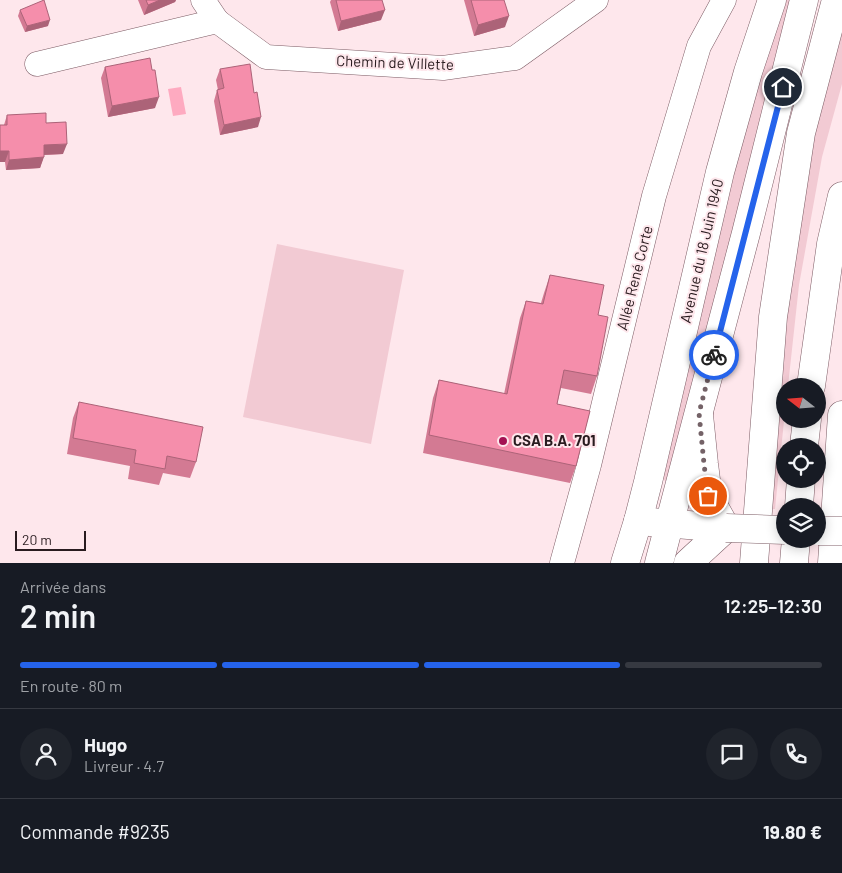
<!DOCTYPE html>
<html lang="fr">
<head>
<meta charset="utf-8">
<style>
  :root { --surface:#171b24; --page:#20242c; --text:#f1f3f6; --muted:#9ea1a6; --line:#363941; --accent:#2563eb }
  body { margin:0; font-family:Barlow,sans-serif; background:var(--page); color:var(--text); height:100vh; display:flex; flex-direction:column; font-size:19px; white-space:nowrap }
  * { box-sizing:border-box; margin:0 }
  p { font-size:16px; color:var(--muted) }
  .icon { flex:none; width:28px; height:28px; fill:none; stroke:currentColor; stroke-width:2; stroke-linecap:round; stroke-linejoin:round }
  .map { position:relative; height:563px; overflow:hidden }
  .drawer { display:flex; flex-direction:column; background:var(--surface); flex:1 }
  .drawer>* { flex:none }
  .needle { width:32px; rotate:287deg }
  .controls { position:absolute; left:776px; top:378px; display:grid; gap:10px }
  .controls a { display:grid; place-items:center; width:50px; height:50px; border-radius:50%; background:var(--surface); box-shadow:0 2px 12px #0003; font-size:25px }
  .scale { position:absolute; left:15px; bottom:12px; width:71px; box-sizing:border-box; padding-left:5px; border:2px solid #291b1f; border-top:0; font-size:14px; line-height:18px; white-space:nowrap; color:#291b1f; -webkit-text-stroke:4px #fee7ec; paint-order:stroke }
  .pin { position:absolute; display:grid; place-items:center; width:42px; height:42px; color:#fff; margin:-21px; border:2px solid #fff; border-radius:50%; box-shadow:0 1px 5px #0007 }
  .courier { position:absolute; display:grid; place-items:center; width:50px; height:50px; margin:-25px; border:4px solid #2563eb; border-radius:50%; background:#fff; color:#222; box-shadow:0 1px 6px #0007 }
  .head em { font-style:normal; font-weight:600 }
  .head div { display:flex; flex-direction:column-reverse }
  .head { display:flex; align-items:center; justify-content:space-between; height:85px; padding:0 20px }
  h1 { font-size:32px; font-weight:600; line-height:38px }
  .bar { display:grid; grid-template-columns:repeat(4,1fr); gap:8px 5px; align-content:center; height:60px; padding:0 20px }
  .bar i { height:6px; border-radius:4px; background:var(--line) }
  .bar .current { background:var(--accent) }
  .bar p { grid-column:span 4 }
  .line { display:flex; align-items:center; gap:12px; padding:0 20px; border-top:1px solid var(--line) }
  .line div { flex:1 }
  .round { display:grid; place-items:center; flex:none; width:52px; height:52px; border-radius:26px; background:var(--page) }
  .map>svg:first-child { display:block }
</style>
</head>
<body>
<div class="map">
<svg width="842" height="563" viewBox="0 0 842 563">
  <rect width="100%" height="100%" fill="#fee7ec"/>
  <g fill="#f2cad3">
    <path d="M781 0H792L669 481H665L663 478 709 279 730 183Z"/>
    <path d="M842 17V84L822 157 799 285 788 386H785V411L775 509H766L788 289 809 149Z"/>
    <path d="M277 244 404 270 371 444 243 417Z"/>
  </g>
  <path fill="#feaac0" d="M181 87 186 114 173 116 168 89Z"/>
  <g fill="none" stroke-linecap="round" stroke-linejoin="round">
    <defs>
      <g id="minor">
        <path d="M203 0 217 21"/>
        <path d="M37 64 217 21 266 57 443 68 515 58 596 0"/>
        <path d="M562 563 589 465 654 196 699 46 724 0"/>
      </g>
      <g id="tertiary">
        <path d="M699 415 704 464 708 496 726 528"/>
        <path d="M638 521 726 528"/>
        <path d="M688 563 726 528"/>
      </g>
      <g id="primary">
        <path d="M625 563 638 521 648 482 720 172 748 72 772 0"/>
        <path d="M659 563 746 233 804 0"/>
      </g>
      <g id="motorway">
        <path d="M811 386 831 244 842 196"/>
        <path d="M804 446 807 419"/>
        <path d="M799 506 801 479"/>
        <path d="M754 563 773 317 801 133 836 0"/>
        <path d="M794 563 796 539"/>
        <path d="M832 563 842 415"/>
      </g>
    </defs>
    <use href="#minor" stroke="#7c5b64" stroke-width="25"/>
    <use href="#tertiary" stroke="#7c5b64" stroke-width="29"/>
    <use href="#primary" stroke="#7c5b64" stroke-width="29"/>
    <use href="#motorway" stroke="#7c5b64" stroke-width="29"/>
    <use href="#minor" stroke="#fff" stroke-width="24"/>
    <use href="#tertiary" stroke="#fff" stroke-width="28"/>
    <use href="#primary" stroke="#fff" stroke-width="28"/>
    <use href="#motorway" stroke="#fff" stroke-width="28"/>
    <defs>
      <g id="tertiary-bridge">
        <path d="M726 528 785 530"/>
        <path d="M818 531H842"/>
      </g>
    </defs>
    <use href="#tertiary-bridge" stroke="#7c5b64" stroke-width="29" stroke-linecap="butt"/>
    <use href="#tertiary-bridge" stroke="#fff" stroke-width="28"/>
  </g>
  <g fill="#d37a93">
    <path d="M138 0H176L175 2 144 15Z"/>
    <path d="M331 0H382L381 20 338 31 330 2Z"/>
    <path d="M464 0H504L505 27 474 36Z"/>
    <path d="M20 10 48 26 25 32 18 16Z"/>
    <path d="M105 67 152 70 155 108 108 117 101 78Z"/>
    <path d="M220 69 258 127 220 135 214 101 217 90H218L216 80Z"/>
    <path d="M7 115 46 123 63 154 44 155 40 168 6 170 5 162H0V125H4Z"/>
    <path d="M550 275 598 315 597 376 591 394 561 388 557 404 576 466 570 483 423 453 433 398 439 380 504 394 520 318 526 301 541 303 544 293Z"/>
    <path d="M79 402 196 462 190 478 163 473 159 485 128 479 130 466 67 454 73 418Z"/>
  </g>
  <g fill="#ac6378">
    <path d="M160 0H176L175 2 144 15 148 5Z"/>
    <path d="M385 10 381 20 338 31 341 21Z"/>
    <path d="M509 16 505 27 474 36 478 25Z"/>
    <path d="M50 20 48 26 25 32 27 26Z"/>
    <path d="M159 97 155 108 108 117 112 106Z"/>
    <path d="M261 117 258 127 220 135 224 125Z"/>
    <path d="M67 144 63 154 40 155 44 145Z"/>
    <path d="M0 151H9L5 162H0Z"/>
    <path d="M44 157 40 168 6 170 9 160Z"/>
  </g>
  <g fill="#f58eab" stroke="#ac6378">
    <path d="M44 0 50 20 27 26 20 10Z"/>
    <path d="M146 0H160L148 5Z"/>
    <path d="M336 0H382L385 10 341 21Z"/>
    <path d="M471 0H504L509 16 478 25Z"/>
    <path d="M150 58 152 70H155L159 97 112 106 105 67Z"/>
    <path d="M250 64 254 93 257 92 261 117 224 125 217 90 224 88 220 69Z"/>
    <path d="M46 113V123L66 122 67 144 44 145V157L9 160V151H0V125H7V115Z"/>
    <path d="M550 275 604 285 598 315 608 317 597 376 564 370 557 404 590 411 576 466 429 435 439 380 507 394 526 301 543 304Z"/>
    <path d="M79 402 203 427 196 462 167 456 165 469 134 463 136 450 73 438Z"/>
  </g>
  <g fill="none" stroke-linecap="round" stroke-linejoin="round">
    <path stroke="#746267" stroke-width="5" stroke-dasharray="0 9" d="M708 496 704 464 699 413 714 355"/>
    <path stroke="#2563eb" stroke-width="6" d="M714 355 783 87"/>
  </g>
  <circle fill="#a41253" stroke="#fee7ec" stroke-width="2" cx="503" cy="441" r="5"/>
  <g text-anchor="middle" stroke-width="4" stroke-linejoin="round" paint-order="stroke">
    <g font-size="15" fill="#291b1f" stroke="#fee7ec">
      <text transform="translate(395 63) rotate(2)" y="5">Chemin de Villette</text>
      <text transform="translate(702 251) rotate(-77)" y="5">Avenue du 18 Juin 1940</text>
      <text transform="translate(635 278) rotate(-76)" y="5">Allée René Corte</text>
    </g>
    <g font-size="15" font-weight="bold" fill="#291b1f" stroke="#fee7ec" text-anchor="start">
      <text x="513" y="446">CSA B.A. 701</text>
    </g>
  </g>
</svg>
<div class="controls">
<a><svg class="needle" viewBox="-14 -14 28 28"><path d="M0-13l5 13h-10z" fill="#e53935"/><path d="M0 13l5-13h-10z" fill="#9ea1a6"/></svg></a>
<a><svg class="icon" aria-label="locate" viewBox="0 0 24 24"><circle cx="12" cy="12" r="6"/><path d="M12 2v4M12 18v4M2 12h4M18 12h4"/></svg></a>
<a><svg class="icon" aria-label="layers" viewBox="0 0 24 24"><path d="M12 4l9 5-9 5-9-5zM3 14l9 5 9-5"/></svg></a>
</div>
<div class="scale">20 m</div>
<div class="pin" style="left:708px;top:496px;background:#ea580c"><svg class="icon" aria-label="bag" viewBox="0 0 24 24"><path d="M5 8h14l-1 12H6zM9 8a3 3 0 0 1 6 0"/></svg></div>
<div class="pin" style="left:783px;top:87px;background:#1f2937"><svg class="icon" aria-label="home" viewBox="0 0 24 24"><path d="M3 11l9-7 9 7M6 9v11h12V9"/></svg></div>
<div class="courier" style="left:714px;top:355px"><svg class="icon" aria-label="bike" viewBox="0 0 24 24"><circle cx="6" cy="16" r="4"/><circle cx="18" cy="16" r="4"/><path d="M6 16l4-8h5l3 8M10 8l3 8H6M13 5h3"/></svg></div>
</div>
<section class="drawer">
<div class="head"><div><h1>2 min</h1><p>Arrivée dans</p></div><em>12:25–12:30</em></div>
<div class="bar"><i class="current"></i><i class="current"></i><i class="current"></i><i></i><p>En route · 80 m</p></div>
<div class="line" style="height:90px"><a class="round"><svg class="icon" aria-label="person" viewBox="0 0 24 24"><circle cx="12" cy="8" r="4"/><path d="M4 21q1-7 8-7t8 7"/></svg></a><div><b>Hugo</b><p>Livreur · 4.7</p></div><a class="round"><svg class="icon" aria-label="chat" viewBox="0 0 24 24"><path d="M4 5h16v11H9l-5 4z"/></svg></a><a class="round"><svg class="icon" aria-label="phone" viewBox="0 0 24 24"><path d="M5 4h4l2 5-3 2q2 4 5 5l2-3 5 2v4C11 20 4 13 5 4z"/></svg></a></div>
<div class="line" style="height:65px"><div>Commande #9235</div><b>19.80 €</b></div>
</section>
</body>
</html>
